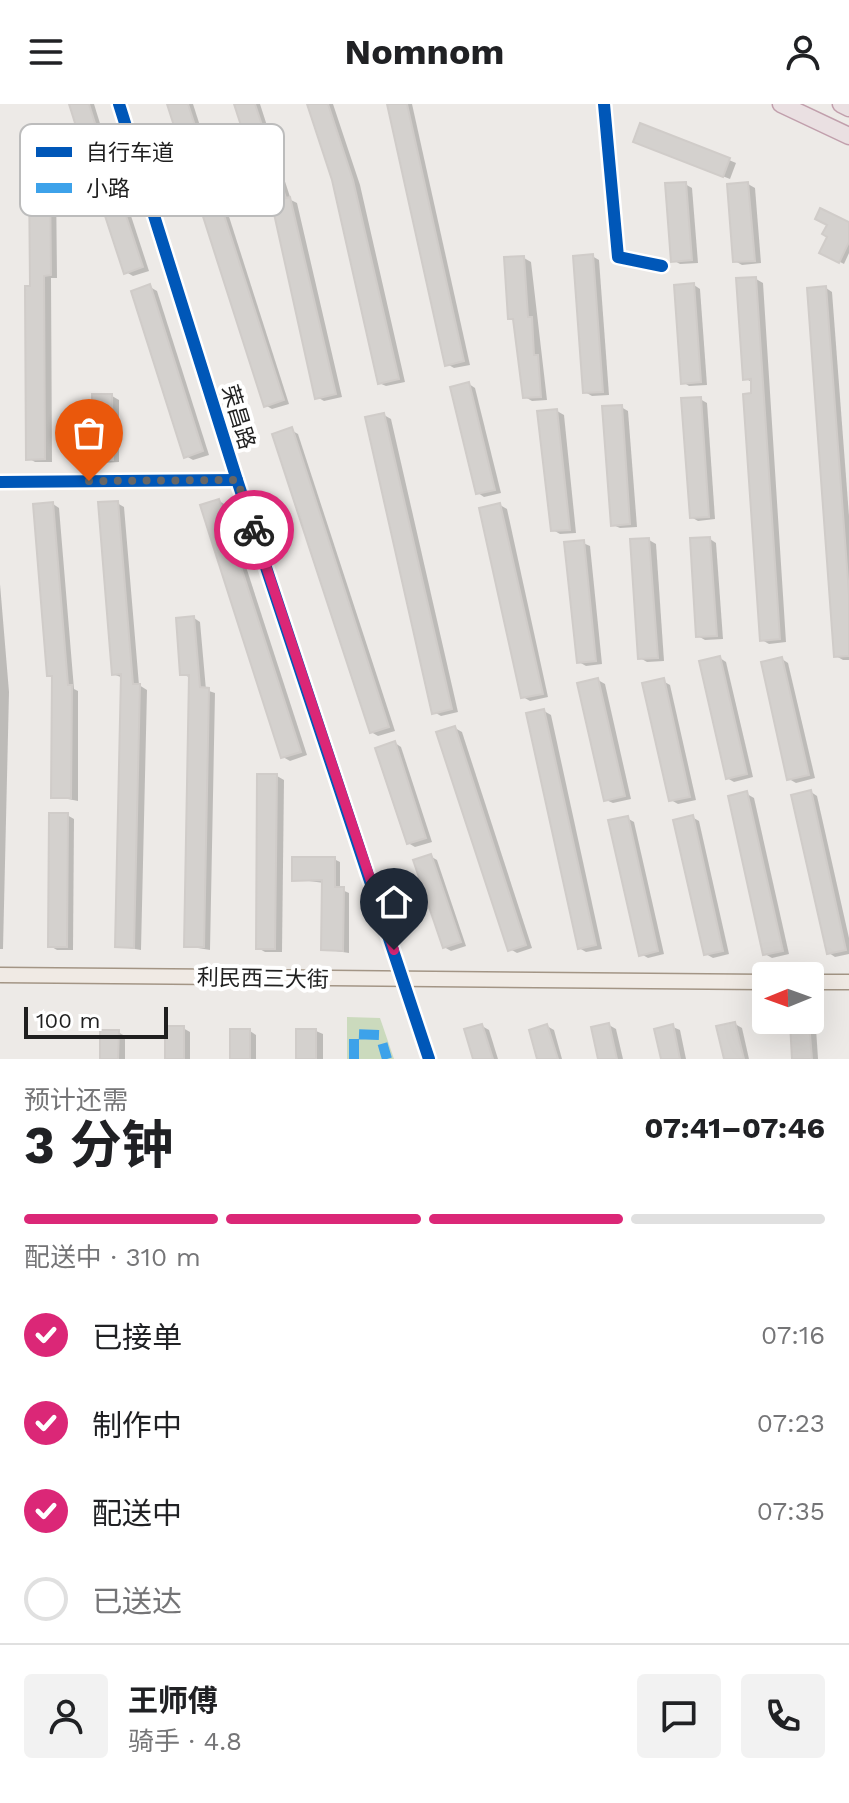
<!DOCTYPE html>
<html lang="zh">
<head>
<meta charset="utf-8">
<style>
  :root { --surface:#fff; --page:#f2f2f2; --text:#202124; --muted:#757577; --line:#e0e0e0; --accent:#db2777 }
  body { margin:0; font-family:"Work Sans","Noto Sans SC",sans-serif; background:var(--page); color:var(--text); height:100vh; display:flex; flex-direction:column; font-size:30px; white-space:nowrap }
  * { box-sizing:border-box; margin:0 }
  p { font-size:26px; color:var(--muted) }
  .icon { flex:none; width:44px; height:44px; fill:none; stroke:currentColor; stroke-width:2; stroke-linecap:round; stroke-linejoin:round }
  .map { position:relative; height:955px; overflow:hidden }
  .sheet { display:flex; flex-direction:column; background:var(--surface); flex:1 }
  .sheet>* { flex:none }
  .needle { width:52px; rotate:269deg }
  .tools { position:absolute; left:752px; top:858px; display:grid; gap:16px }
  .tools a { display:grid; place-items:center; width:72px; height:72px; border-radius:8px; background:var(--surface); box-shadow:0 8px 32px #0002; font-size:40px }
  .scale { position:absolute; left:24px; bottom:20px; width:144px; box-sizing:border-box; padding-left:8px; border:4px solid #1f1f1f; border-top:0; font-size:22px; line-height:28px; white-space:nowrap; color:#1f1f1f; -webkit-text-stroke:6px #fff; paint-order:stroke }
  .pin { position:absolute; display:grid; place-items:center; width:68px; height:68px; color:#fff; margin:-82px -34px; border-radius:50% 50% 50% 0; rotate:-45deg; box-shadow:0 0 8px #0007 }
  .pin .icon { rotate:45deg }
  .courier { position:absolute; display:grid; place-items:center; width:80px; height:80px; margin:-40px; border:6px solid #db2777; border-radius:50%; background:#fff; color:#222; box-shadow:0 2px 10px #0007 }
  .headline em { font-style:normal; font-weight:700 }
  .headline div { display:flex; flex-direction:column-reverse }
  .headline { display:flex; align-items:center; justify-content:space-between; height:136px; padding:0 24px }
  h1 { font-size:52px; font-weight:700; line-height:60px }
  .bar { display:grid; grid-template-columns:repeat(4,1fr); gap:12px 8px; align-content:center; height:96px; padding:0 24px }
  .bar i { height:10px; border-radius:6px; background:var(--line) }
  .bar .selected { background:var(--accent) }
  .bar p { grid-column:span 4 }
  .line { display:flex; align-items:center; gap:20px; padding:0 24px; border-top:2px solid var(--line) }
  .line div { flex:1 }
  .round { display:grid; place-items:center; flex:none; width:84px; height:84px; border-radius:8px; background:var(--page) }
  ol { padding:0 24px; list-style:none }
  li { display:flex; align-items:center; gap:24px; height:88px }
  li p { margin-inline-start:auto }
  li .icon { padding:8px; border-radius:50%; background:var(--accent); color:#fff; stroke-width:4 }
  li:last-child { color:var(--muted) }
  li i { width:44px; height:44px; border:4px solid var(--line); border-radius:50% }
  header { display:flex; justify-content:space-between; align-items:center; height:104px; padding:0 24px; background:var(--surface); font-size:36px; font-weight:700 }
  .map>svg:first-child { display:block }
</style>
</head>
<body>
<header><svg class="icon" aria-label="menu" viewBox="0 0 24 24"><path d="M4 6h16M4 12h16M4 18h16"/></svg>Nomnom<svg class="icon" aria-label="person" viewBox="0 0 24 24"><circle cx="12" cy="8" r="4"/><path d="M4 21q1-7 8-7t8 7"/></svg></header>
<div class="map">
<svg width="849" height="955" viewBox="0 0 849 955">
  <rect width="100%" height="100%" fill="#edeae7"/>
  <path fill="#cbdabd" d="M347 913 380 914 394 955H347Z"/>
  <g fill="#0003">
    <path d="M70 0H94L110 52 95 57 88 53Z"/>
    <path d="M169 0H193L289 300 272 305 265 301Z"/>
    <path d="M236 0H260L291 96 297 99 342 293 324 297 317 293 272 92 265 88Z"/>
    <path d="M310 0H333L360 81 405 278 386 282 379 279 334 76Z"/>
    <path d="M389 0H412L470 261 454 264 447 260Z"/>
    <path d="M642 41 729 56 736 59 730 75Z"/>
    <path d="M111 68 118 72 149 167 133 172 126 168Z"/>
    <path d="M49 70 56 74 57 174H51L52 358H35L28 354 32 184Z"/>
    <path d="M685 80 692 84 698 159 680 160 673 156Z"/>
    <path d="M748 80 755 84 761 159 742 161 735 157Z"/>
    <path d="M849 120V149L844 160 821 148Z"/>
    <path d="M592 152 599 156 609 291 592 292 585 288Z"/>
    <path d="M524 154 531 158 547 296 532 297 525 293 516 217 510 214Z"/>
    <path d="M756 175 763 179 786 538 769 540 762 536 753 279 745 274Z"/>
    <path d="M694 181 700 185 707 281 689 282 683 278Z"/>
    <path d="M150 183 157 187 209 351 193 356 186 352Z"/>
    <path d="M826 184 832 188 849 412V556H843L836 552Z"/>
    <path d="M469 280 475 284 501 389 484 393 478 389Z"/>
    <path d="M112 292 119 296V358L102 359 95 355Z"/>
    <path d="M700 295 707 299 715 415 698 417 691 413Z"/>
    <path d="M621 303 628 307 637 423 620 424 613 421Z"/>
    <path d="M557 307 564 311 576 429 560 430 553 426Z"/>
    <path d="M384 311 391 315 458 608 441 612 434 608Z"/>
    <path d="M291 326 298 330 395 627 378 632 371 628Z"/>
    <path d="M219 397 226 401 307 651 290 657 283 653Z"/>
    <path d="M117 399 124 403 139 581 147 586 141 846 117 842 123 574 113 570Z"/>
    <path d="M53 400 59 404 74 585 78 587V697L53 692 54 574 49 571Z"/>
    <path d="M500 401 507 405 548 593 530 597 523 593Z"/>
    <path d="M710 435 716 439 723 535 705 536 698 532Z"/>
    <path d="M649 436 656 440 664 557 647 558 640 554Z"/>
    <path d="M583 439 590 442 602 560 586 562 579 558Z"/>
    <path d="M0 480 9 588 3 845H0Z"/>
    <path d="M194 514 200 518 206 586 215 589 210 846 186 842 191 574 182 570Z"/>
    <path d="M720 554 726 558 753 673 734 678 727 674Z"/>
    <path d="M782 555 788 559 815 674 796 679 789 675Z"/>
    <path d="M598 576 605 580 631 695 613 699 606 696Z"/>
    <path d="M663 577 670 581 696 696 678 700 671 696Z"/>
    <path d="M544 607 551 611 602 845 586 848 579 844Z"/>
    <path d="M455 624 462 628 532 844 517 849 510 845Z"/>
    <path d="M395 639 401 643 432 738 415 743 408 739Z"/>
    <path d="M277 672 284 676 282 848H265L258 844Z"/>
    <path d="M811 688 817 692 849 834V850L835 853 829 849Z"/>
    <path d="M747 690 754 694 789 850 772 854 765 850Z"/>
    <path d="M67 711 74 715 73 846H57L50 842Z"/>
    <path d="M692 713 699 717 729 850 713 854 706 850Z"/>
    <path d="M627 714 634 718 664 850 648 854 641 850Z"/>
    <path d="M430 752 437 756 466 842 451 847 444 843Z"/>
    <path d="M334 755 340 758V785L349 789V849L323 845 324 779 294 775Z"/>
    <path d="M735 920 742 924 749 955H726Z"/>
    <path d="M809 920 816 924 818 955H794Z"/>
    <path d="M609 921 616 925 623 955H600Z"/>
    <path d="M482 922 489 926 498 955H475Z"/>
    <path d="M547 922 554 926 562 955H540Z"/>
    <path d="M673 923 680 926 686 955H663Z"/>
    <path d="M183 924 190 928V955H167Z"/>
    <path d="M250 927 256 931V955H232Z"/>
    <path d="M316 927 323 930V955H298Z"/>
    <path d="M118 928 125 932V955H102Z"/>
  </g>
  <g fill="#d4d1ce" stroke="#d0ccc9" stroke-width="2">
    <path d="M69 0H89L104 48 86 54Z"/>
    <path d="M167 0H188L284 296 264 303Z"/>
    <path d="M234 0H255L286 94 290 93 336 290 315 295 269 87 263 89Z"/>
    <path d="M307 0H328L353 76 399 275 378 280 332 76Z"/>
    <path d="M387 0H407L464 257 445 262Z"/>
    <path d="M640 19 730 54 723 73 633 38Z"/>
    <path d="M111 66 143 163 124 170 92 72Z"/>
    <path d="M29 68H50L51 171 44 172 45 355 26 356 25 182H30Z"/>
    <path d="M686 78 692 156 671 158 665 79Z"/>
    <path d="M748 78 755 157 733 158 727 80Z"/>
    <path d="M820 104 849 118V138L839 159 819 149 827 133 822 130 827 121 815 115Z"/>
    <path d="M593 150 603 288 583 289 573 152Z"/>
    <path d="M524 152 528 213H532L534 251H538L541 293 523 294 513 215H508L504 153Z"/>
    <path d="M756 173 780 535 760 537 743 290 751 289V275L743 276 736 174Z"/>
    <path d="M694 179 701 278 681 280 674 181Z"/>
    <path d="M150 180 203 347 184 354 131 187Z"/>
    <path d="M826 182 849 490V552L834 553 807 184Z"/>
    <path d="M469 278 495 386 476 390 450 283Z"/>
    <path d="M92 290H112L113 356H93Z"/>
    <path d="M701 293 709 413 690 414 681 294Z"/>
    <path d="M622 301 630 420 611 422 602 302Z"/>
    <path d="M557 305 570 426 551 427 537 307Z"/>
    <path d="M384 309 452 605 432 610 365 313Z"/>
    <path d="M292 323 389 623 370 629 272 330Z"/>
    <path d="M219 395 301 648 281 654 200 401Z"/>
    <path d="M118 397 133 580H140L134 844 115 843 121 570 112 571 98 398Z"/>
    <path d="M53 398 68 581H72L71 694H51L52 572H47L33 400Z"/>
    <path d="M500 399 543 590 521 594 479 404Z"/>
    <path d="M710 433 717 532 696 533 690 434Z"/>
    <path d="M649 434 658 554 638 555 630 435Z"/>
    <path d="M584 436 596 557 577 559 564 438Z"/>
    <path d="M194 512 200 583 209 584 204 843H184L189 571H180L176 514Z"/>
    <path d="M720 552 747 670 726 675 699 557Z"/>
    <path d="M782 553 809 671 787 676 761 558Z"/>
    <path d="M598 574 625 692 604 697 577 579Z"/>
    <path d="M664 574 690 693 669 697 642 579Z"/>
    <path d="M544 605 596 841 578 845 526 609Z"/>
    <path d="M455 622 526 841 508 847 436 628Z"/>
    <path d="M395 637 426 734 407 740 375 644Z"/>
    <path d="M257 670H277L275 845H256Z"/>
    <path d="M811 686 846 846 827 850 791 691Z"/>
    <path d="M747 687 783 847 763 851 728 692Z"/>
    <path d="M49 709H68L67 843H48Z"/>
    <path d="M693 711 723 847 704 851 673 716Z"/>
    <path d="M628 712 658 847 639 852 608 716Z"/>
    <path d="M431 750 461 838 443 844 413 756Z"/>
    <path d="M292 753H335V783H344L343 847 321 846 322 776 292 777Z"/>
    <path d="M735 918 744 955H724L716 922Z"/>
    <path d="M809 918 812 955H792L790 919Z"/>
    <path d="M609 919 617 955H598L591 923Z"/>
    <path d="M482 920 493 955H473L464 925Z"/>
    <path d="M547 920 558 955H537L529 926Z"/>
    <path d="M673 920 680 955H661L654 925Z"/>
    <rect x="165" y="922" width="19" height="33"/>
    <rect x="230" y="925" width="20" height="30"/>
    <rect x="296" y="925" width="20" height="30"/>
    <path d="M100 926H119L118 955H100Z"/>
  </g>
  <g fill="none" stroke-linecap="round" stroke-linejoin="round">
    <defs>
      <g id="minor">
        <path d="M119 0 237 376 429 955"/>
        <path d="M604 0 618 153 662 162"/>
        <path d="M0 378 237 376"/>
      </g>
      <g id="major">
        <path d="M0 871 766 878"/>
        <path d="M810 878H849"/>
      </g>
      <g id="highway">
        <path d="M781 0 849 32"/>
        <path d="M841 0 849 4"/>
      </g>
    </defs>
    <use href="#minor" stroke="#c4c3c2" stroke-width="14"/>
    <use href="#major" stroke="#a39585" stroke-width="17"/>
    <use href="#highway" stroke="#c19fac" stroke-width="19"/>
    <use href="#minor" stroke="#fcfcfb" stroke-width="11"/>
    <use href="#major" stroke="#f0eae4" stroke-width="14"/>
    <use href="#highway" stroke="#eae0e2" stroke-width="16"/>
    <path stroke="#3da2ea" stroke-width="10" stroke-dasharray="20 10" stroke-linecap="butt" d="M354 955V930L380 931 387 955"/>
    <defs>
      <g id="cycleway">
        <path d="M119 0 237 376 429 955"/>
        <path d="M604 0 618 153 662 162"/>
        <path d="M0 378 237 376"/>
      </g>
    </defs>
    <use href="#cycleway" stroke="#fff" stroke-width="17"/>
    <use href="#cycleway" stroke="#0057b8" stroke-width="12"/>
  </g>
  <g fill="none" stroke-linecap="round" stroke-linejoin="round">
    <path stroke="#676665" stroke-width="8" stroke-dasharray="0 14.4" d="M89 377 237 376 254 426"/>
    <path stroke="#db2777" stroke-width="10" d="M254 426 394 846"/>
  </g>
  <g text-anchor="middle" stroke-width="8" stroke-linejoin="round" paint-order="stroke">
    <g font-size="22" fill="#1f1f1f" stroke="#fff">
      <text transform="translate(239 313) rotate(73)" y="8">荣昌路</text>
      <text transform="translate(263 874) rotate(1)" y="8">利民西三大街</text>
    </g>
  </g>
  <rect x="20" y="20" width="264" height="92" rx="12" fill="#fff" stroke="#bcbcbc" stroke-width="2"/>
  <rect x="36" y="43" width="36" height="10" fill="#0057b8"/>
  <rect x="36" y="79" width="36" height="10" fill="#3da2ea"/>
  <g font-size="22" fill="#1f1f1f">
    <text x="86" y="56">自行车道</text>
    <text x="86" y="92">小路</text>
  </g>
</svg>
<div class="tools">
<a><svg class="needle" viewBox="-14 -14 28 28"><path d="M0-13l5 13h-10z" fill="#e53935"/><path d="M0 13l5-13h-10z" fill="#757577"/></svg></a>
</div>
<div class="scale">100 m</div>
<div class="pin" style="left:89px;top:377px;background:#ea580c"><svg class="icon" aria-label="bag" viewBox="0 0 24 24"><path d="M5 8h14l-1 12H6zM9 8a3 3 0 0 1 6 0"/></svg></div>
<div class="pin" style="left:394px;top:846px;background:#1f2937"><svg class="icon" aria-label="home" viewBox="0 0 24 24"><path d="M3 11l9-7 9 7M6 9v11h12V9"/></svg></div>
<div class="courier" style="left:254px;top:426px"><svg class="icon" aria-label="bike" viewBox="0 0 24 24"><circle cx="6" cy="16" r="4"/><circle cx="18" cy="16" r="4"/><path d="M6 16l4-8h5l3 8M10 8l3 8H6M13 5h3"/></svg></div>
</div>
<section class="sheet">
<div class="headline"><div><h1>3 分钟</h1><p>预计还需</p></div><em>07:41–07:46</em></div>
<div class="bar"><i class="selected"></i><i class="selected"></i><i class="selected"></i><i></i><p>配送中 · 310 m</p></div>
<ol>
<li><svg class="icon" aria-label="check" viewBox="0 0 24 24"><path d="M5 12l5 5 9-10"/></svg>已接单<p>07:16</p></li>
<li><svg class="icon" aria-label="check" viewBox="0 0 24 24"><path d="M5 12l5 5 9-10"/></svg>制作中<p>07:23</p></li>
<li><svg class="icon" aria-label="check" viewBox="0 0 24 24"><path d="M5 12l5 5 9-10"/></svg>配送中<p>07:35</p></li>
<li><i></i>已送达</li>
</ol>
<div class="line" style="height:144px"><a class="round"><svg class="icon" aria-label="person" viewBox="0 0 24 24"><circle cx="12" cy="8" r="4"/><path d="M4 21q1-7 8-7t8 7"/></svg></a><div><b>王师傅</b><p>骑手 · 4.8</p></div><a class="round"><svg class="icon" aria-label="chat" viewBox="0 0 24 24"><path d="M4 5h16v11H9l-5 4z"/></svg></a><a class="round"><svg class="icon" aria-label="phone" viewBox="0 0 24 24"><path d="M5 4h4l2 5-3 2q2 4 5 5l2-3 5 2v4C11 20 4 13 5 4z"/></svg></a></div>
</section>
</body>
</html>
